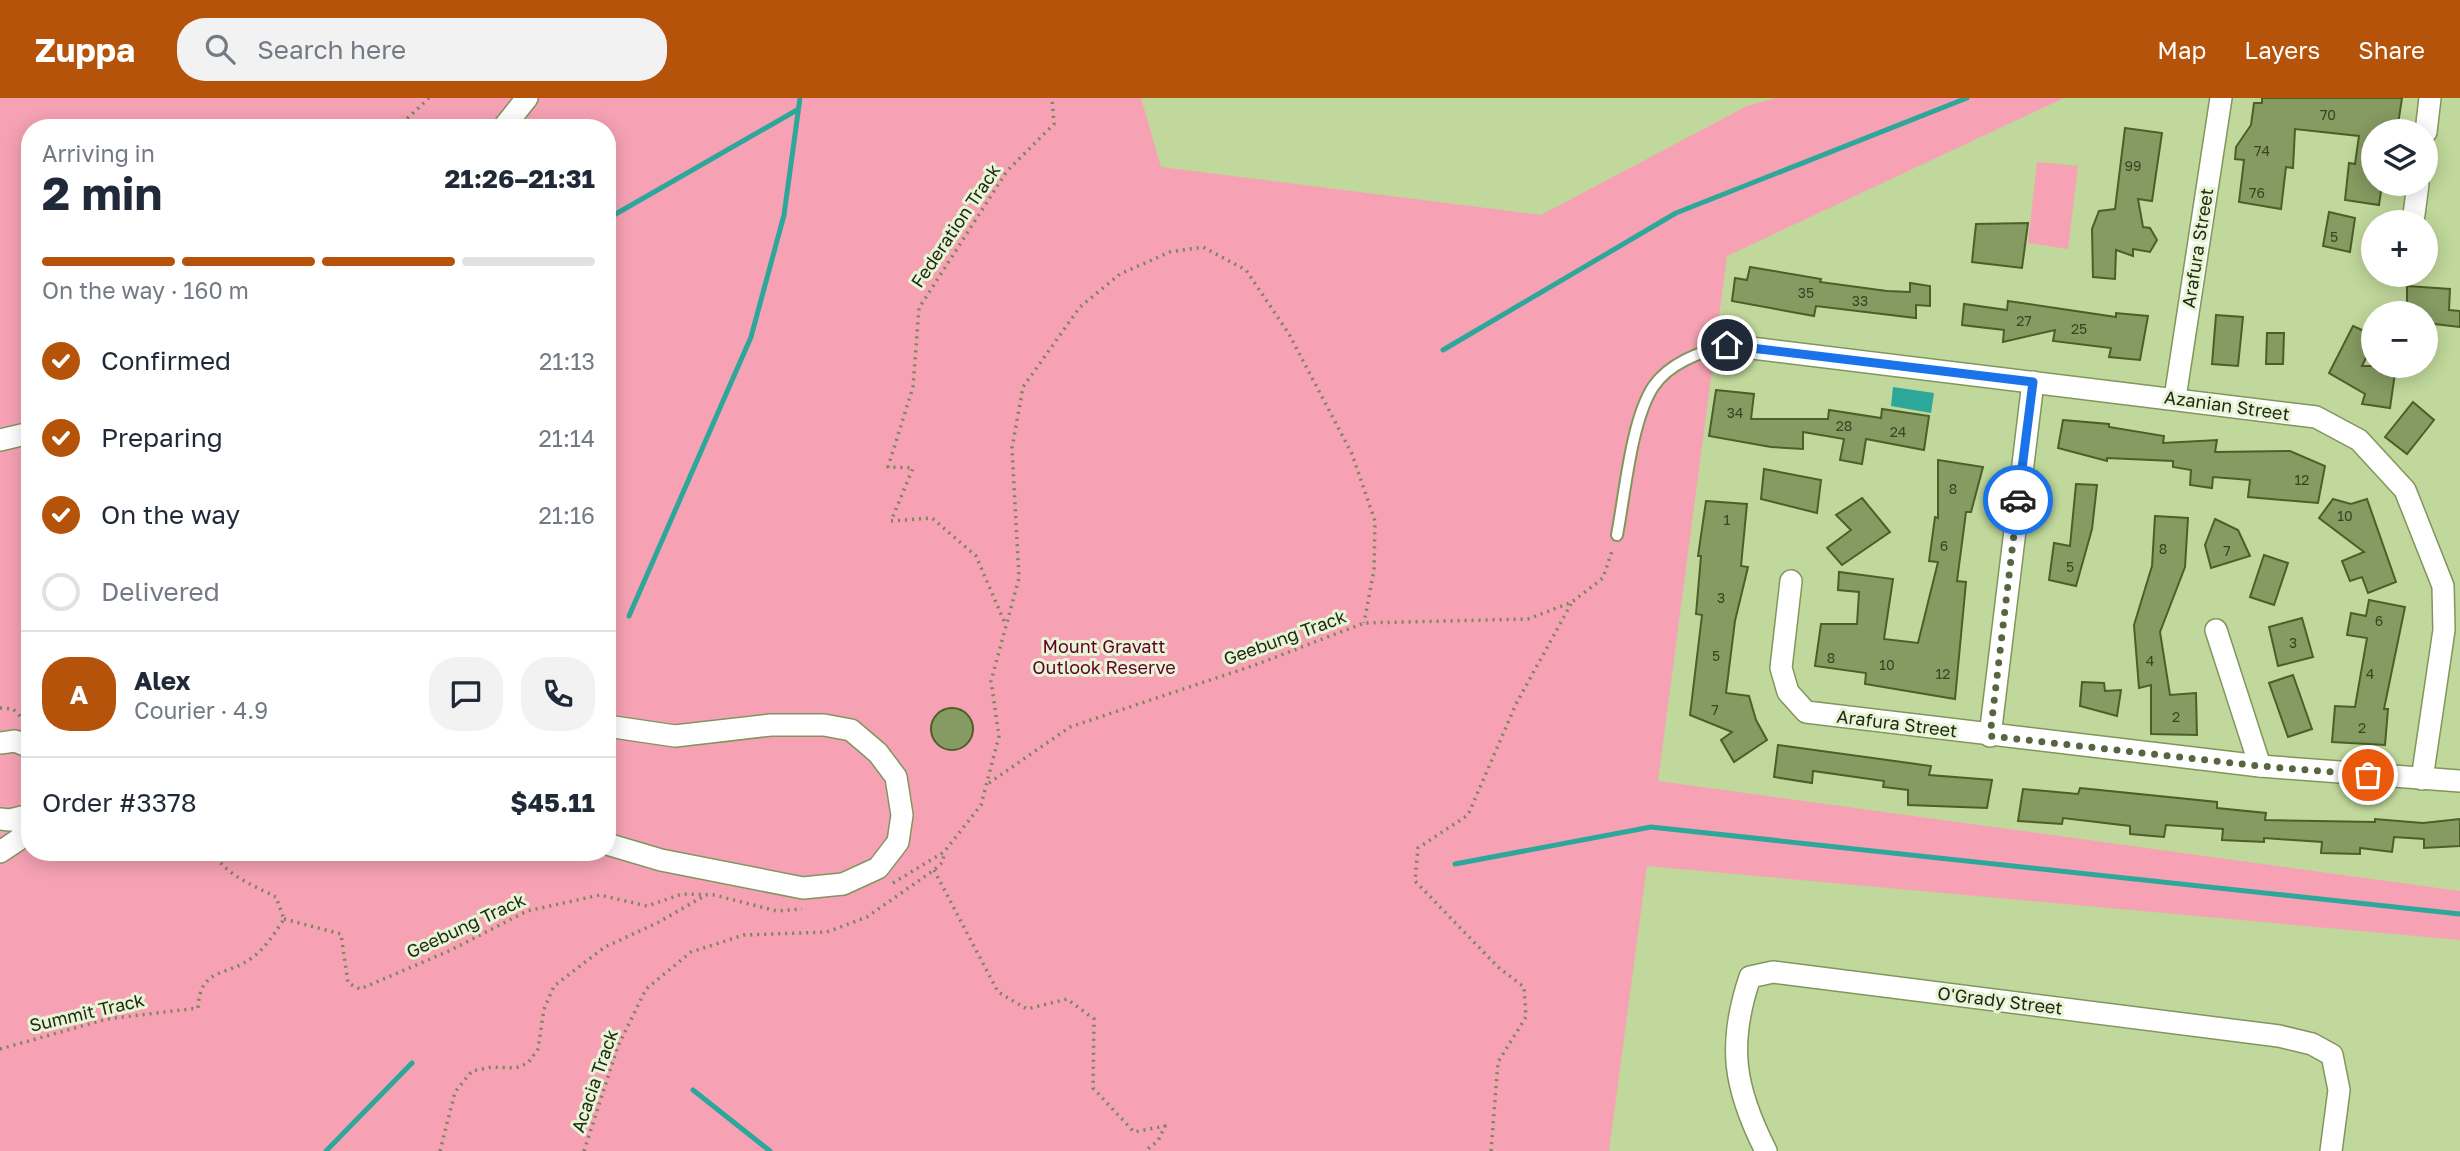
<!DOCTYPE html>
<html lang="en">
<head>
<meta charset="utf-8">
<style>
  :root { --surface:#fff; --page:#f2f2f3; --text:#1f2937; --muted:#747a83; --line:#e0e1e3; --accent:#b45309 }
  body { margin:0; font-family:"Golos Text",sans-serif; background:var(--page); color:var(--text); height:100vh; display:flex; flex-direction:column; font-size:26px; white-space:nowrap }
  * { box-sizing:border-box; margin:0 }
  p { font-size:23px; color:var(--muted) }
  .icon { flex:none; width:38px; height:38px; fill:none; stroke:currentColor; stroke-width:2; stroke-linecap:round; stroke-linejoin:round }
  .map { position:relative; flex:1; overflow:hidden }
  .drawer { position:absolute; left:21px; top:21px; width:595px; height:742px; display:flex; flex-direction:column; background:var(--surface); border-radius:28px; box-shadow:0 4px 18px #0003 }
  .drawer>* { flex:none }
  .buttons { position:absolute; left:2361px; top:21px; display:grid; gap:14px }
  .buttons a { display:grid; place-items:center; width:77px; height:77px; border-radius:50%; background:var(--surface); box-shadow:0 4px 18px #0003; font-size:35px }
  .pin { position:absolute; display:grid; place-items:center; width:60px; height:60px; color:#fff; margin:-30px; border:4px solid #fff; border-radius:50%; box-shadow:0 2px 7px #0007 }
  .courier { position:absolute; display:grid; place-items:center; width:70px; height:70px; margin:-35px; border:5px solid #1a73e8; border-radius:50%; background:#fff; color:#222; box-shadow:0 2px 9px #0007 }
  .summary em { font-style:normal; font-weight:700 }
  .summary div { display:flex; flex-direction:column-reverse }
  .summary { display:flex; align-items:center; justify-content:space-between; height:119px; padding:0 21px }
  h1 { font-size:46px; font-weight:700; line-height:52px }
  .bar { display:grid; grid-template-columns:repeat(4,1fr); gap:10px 7px; align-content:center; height:84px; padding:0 21px }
  .bar i { height:9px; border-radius:5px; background:var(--line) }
  .bar .active { background:var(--accent) }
  .bar p { grid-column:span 4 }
  .line { display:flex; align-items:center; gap:18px; padding:0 21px; border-top:2px solid var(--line) }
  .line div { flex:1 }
  .round { display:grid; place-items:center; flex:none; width:74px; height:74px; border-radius:28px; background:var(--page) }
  ol { padding:0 21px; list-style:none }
  li { display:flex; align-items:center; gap:21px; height:77px }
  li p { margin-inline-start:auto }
  li .icon { padding:7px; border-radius:50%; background:var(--accent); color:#fff; stroke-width:4 }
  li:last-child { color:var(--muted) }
  li i { width:38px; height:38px; border:4px solid var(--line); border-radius:50% }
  header { display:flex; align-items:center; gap:42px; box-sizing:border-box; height:98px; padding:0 35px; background:var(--accent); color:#fff }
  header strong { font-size:33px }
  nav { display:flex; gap:38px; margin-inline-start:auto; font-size:24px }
  .search { width:490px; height:63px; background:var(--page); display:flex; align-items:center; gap:18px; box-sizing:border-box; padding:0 24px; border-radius:28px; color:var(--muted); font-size:26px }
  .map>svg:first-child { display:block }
</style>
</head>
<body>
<header>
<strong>Zuppa</strong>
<div class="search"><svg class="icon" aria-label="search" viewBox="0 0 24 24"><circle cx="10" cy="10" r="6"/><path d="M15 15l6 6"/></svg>Search here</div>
<nav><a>Map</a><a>Layers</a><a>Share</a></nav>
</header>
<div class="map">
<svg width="2460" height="1053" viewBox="0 0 2460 1053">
  <rect width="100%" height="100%" fill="#c0d89b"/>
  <g fill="#f6a2b4" fill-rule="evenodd">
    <path d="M0 0H1141L1161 69 1541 117 1747 8 1776 0H2064L1727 158 1658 683 2460 793V842L1647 768 1609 1053H0ZM30 30H607V754H30Z"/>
    <path d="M2037 64 2078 68 2068 151 2028 145Z"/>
  </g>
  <path fill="#2ea79b" d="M1893 289 1934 295 1931 315 1891 308Z"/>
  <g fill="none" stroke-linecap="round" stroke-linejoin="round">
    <g stroke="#2ea79b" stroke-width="5">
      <path d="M607 121 797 12"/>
      <path d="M1443 252 1676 115 1967 0"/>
      <path d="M629 518 751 239 784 117 800 0"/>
      <path d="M1455 766 1651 729 2460 816"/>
      <path d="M693 992 770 1053"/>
      <path d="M326 1053 412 965"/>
    </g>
  </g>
  <g fill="#859b61" stroke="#4c5f27" stroke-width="2">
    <path d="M2262 0H2402L2397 33H2373V86H2382L2379 107 2345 102 2349 65 2355 66 2359 38 2295 31 2293 70 2286 69 2281 111 2239 104 2244 62 2235 61 2236 49 2251 27 2254 5H2262Z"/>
    <path d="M2125 30 2162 35 2152 103 2138 101 2143 129 2150 130 2157 142 2150 154 2133 151V158L2116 152 2115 181 2093 179 2092 131 2099 113 2115 111Z"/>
    <path d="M2329 114 2355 120 2350 154 2323 148Z"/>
    <path d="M2028 125 2022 170 1972 164 1976 126Z"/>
    <path d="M1750 169 1821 181 1820 184 1887 193 1910 194V185L1930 188V208L1916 207V220L1816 208 1814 218 1732 203 1735 180 1747 182Z"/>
    <path d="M2407 188 2450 191 2449 212 2460 213V229L2426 225V215H2407Z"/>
    <path d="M2008 203 2116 219V215L2148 218 2140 262 2109 259 2111 250 2053 243 2055 232 2003 244 2004 232 1962 227 1964 206 2007 212Z"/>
    <path d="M2216 217 2243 219 2238 268 2212 266Z"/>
    <path d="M2353 228 2373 237V246L2362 268H2396L2390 310 2362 306 2365 296 2329 275Z"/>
    <path d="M2267 235H2284L2283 266H2266Z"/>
    <path d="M1716 292 1754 296 1751 321H1828L1829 312 1881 320 1882 311 1929 318 1924 352 1866 341 1862 366 1840 362 1844 341 1803 334V351L1771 349 1709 338Z"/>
    <path d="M2413 304 2434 322 2407 356 2385 339Z"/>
    <path d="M2063 322 2109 326V329L2164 338 2163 345 2217 342 2215 354 2290 353 2325 368 2318 405 2248 399 2250 382 2213 379 2212 390 2190 387 2191 372 2173 369V363L2107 360V363L2058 350Z"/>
    <path d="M1938 362 1983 369 1971 414H1966L1957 483 1966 484 1955 601 1865 586 1866 575 1815 568 1821 526H1857L1859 494 1838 492 1839 474 1893 481 1884 541 1918 545 1938 464 1929 463 1935 419 1938 420Z"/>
    <path d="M1764 371 1821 382 1817 415 1761 401Z"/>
    <path d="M2076 386 2097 387 2092 431 2076 488 2049 482 2054 445 2070 448Z"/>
    <path d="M1862 400 1890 434 1842 467 1827 450 1851 432 1836 417Z"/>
    <path d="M2333 401 2351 406 2367 401 2396 484 2368 495 2362 479 2350 483 2342 463 2364 454 2319 420Z"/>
    <path d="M1706 403 1747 406 1741 468 1748 469 1735 523 1726 595 1749 598 1756 622 1767 642 1734 664 1721 642 1732 634 1690 617 1702 517 1696 516 1701 458H1698Z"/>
    <path d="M2155 418 2188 420 2185 469 2160 534 2170 597 2196 595 2197 637 2151 636V587L2139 590 2134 527 2152 468Z"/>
    <path d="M2215 421 2238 432 2250 458 2211 470 2205 447Z"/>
    <path d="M2264 457 2288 465 2274 507 2250 499Z"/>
    <path d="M2369 502 2405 509 2384 611H2388L2385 647 2332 644 2335 608 2355 609 2367 540 2347 537 2351 515 2366 518Z"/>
    <path d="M2302 520 2313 559 2278 568 2269 529Z"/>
    <path d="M2293 577 2312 631 2288 639 2269 585Z"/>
    <path d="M2082 584 2104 585 2105 593 2121 592 2117 618 2080 608Z"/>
    <circle cx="952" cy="631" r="21"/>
    <path d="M1778 647 1931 668 1929 677 1992 682 1987 710 1908 707V692L1883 689 1884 683 1813 673 1812 685 1774 679Z"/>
    <path d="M2080 690 2217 704V710L2266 715 2265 722 2375 724V721L2423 725 2460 721V748L2424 750V741L2394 739 2392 754 2360 750V756L2321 755 2322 744 2264 740V744L2222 742 2223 731 2166 727 2164 739 2130 736V728L2063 720 2062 726 2018 723 2023 691 2078 696Z"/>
  </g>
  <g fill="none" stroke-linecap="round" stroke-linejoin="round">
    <defs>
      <path id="lane" d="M1617 437C1625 396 1631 323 1653 289 1669 265 1700 254 1727 247"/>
      <g id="street">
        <path d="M503 30 527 0"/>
        <path d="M2426 34 2430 0"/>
        <path d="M2413 124 2418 86"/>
        <path d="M1727 247 2316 319 2359 342 2405 392 2443 488 2444 532 2422 681"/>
        <path d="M2175 300 2221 0"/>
        <path d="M0 342 30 335"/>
        <path d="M1791 483 1781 570 1788 594 1806 614 2260 668 2460 683"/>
        <path d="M2216 532 2260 668"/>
        <path d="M607 628 675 638 771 627H824L851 632 878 655 896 679 902 717 898 744 878 770 843 786 803 790 661 762 607 746"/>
        <path d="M1990 638 2033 284"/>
        <path d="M0 645 15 643 30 649"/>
        <path d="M0 721 10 722 30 717"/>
        <path d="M0 754 18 742 30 728"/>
        <path d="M1766 1053C1734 990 1727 947 1750 879L1773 874 2279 938 2312 946 2332 957 2339 992 2331 1053"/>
      </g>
    </defs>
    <use href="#lane" stroke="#80965c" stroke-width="14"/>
    <use href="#street" stroke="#80965c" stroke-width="24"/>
    <g stroke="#76875b" stroke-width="3.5" stroke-dasharray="2 5" stroke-linecap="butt">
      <path d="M397 30 429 0"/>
      <path d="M1004 523 976 458 932 420 891 423 913 370 888 369 913 289 919 210 1007 73 1054 26 1052 0"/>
      <path d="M0 610 13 611 23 621"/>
      <path d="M989 685 1070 629 1255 567 1364 525 1528 521 1572 504 1603 480 1613 450"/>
      <path d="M934 772 998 894 1027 911 1067 901 1094 921 1093 990 1134 1034 1165 1028 1158 1043 1145 1053"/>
      <path d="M893 785 944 754 981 707 999 638 991 583 1019 480 1012 350 1023 289 1080 209 1120 176 1170 154 1203 149 1246 172 1289 236 1352 356 1375 423 1374 472 1364 525"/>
      <path d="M284 821 341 836 348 885 360 891 451 852 527 813 600 797 647 808 682 796 714 797 777 813 802 811"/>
      <path d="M0 951 107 921 198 910C200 868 228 879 253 859 266 849 275 835 284 821L276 799C255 788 224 777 214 754"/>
      <path d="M440 1053 455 994 472 973 492 969 516 970 528 965 538 951 544 911 554 888 605 849 659 824 704 798"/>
      <path d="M584 1053 618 948 646 891 691 854 744 837 827 834 867 819 934 772 943 764 944 754"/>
      <path d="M1491 1053 1498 964 1526 919 1524 889 1498 869 1415 783 1418 750 1468 717 1516 606 1571 506"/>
    </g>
    <use href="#lane" stroke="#fff" stroke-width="10"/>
    <use href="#street" stroke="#fff" stroke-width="21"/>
  </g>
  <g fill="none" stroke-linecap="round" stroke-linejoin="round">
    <path stroke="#576641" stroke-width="7" stroke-dasharray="0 12.6" d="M2018 402 1990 638 2260 668 2368 677"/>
    <path stroke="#1a73e8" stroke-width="9" d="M1727 247 2033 284 2018 402"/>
  </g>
  <g text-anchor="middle" stroke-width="6" stroke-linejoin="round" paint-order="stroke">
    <g font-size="14" fill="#384524">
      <text x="2328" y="22">70</text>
      <text x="2262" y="58">74</text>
      <text x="2133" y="73">99</text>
      <text x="2257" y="100">76</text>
      <text x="2334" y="144">5</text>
      <text x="1806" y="200">35</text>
      <text x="1860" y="208">33</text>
      <text x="2024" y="228">27</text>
      <text x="2079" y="236">25</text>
      <text x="1735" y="320">34</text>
      <text x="1844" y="333">28</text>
      <text x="1898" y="339">24</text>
      <text x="2302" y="387">12</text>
      <text x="1953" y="396">8</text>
      <text x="2345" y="423">10</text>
      <text x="1727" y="427">1</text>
      <text x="1944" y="453">6</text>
      <text x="2163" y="456">8</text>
      <text x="2227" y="458">7</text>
      <text x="2070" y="474">5</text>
      <text x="1721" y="505">3</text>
      <text x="2379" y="528">6</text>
      <text x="2293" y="550">3</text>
      <text x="1716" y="563">5</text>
      <text x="1831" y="565">8</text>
      <text x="2150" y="568">4</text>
      <text x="1887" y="572">10</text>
      <text x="1943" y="581">12</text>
      <text x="2370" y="581">4</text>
      <text x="1715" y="617">7</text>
      <text x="2176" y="624">2</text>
      <text x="2362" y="635">2</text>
    </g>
    <g font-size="18" fill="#1f2810" stroke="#e7f4d5">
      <text transform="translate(956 128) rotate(-56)" y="6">Federation Track</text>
      <text transform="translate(2198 150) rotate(-81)" y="6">Arafura Street</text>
      <text transform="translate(2227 308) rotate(8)" y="6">Azanian Street</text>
      <text transform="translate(1285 540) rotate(-20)" y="6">Geebung Track</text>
      <text transform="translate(1897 626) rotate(7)" y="6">Arafura Street</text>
      <text transform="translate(466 828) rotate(-25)" y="6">Geebung Track</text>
      <text transform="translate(2000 903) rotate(7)" y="6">O'Grady Street</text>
      <text transform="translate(87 915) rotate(-13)" y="6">Summit Track</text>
      <text transform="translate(595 983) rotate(-71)" y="6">Acacia Track</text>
    </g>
    <g font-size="18" fill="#630029" stroke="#e7f4d5">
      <text x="1104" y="555">Mount Gravatt<tspan x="1104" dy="21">Outlook Reserve</tspan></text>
    </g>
  </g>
</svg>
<div class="buttons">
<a><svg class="icon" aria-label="layers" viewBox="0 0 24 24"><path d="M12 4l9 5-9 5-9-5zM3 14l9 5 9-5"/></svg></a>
<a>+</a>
<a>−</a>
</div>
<div class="pin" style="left:2368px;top:677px;background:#ea580c"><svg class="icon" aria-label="bag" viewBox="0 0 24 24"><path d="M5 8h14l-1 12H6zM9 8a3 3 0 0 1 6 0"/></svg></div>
<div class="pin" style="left:1727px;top:247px;background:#1f2937"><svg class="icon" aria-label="home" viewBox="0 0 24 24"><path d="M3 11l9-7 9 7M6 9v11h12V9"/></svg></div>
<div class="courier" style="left:2018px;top:402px"><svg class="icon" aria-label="car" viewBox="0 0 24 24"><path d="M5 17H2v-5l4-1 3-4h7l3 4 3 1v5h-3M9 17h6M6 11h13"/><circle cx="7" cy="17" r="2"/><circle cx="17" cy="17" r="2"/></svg></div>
<section class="drawer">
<div class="summary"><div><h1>2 min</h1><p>Arriving in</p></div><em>21:26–21:31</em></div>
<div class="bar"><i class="active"></i><i class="active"></i><i class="active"></i><i></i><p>On the way · 160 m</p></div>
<ol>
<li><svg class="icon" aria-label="check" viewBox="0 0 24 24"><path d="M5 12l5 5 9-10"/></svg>Confirmed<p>21:13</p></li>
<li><svg class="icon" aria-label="check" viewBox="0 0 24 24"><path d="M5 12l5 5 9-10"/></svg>Preparing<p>21:14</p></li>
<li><svg class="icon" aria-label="check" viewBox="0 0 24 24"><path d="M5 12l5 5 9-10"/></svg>On the way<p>21:16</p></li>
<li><i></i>Delivered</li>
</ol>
<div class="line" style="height:126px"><b class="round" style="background:var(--accent);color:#fff">A</b><div><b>Alex</b><p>Courier · 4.9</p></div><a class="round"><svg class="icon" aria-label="chat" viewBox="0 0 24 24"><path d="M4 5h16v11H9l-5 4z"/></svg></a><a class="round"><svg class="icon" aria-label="phone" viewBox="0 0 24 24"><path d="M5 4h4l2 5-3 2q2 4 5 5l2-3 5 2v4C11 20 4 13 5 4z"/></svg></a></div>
<div class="line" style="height:91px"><div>Order #3378</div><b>$45.11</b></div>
</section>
</div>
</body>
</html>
